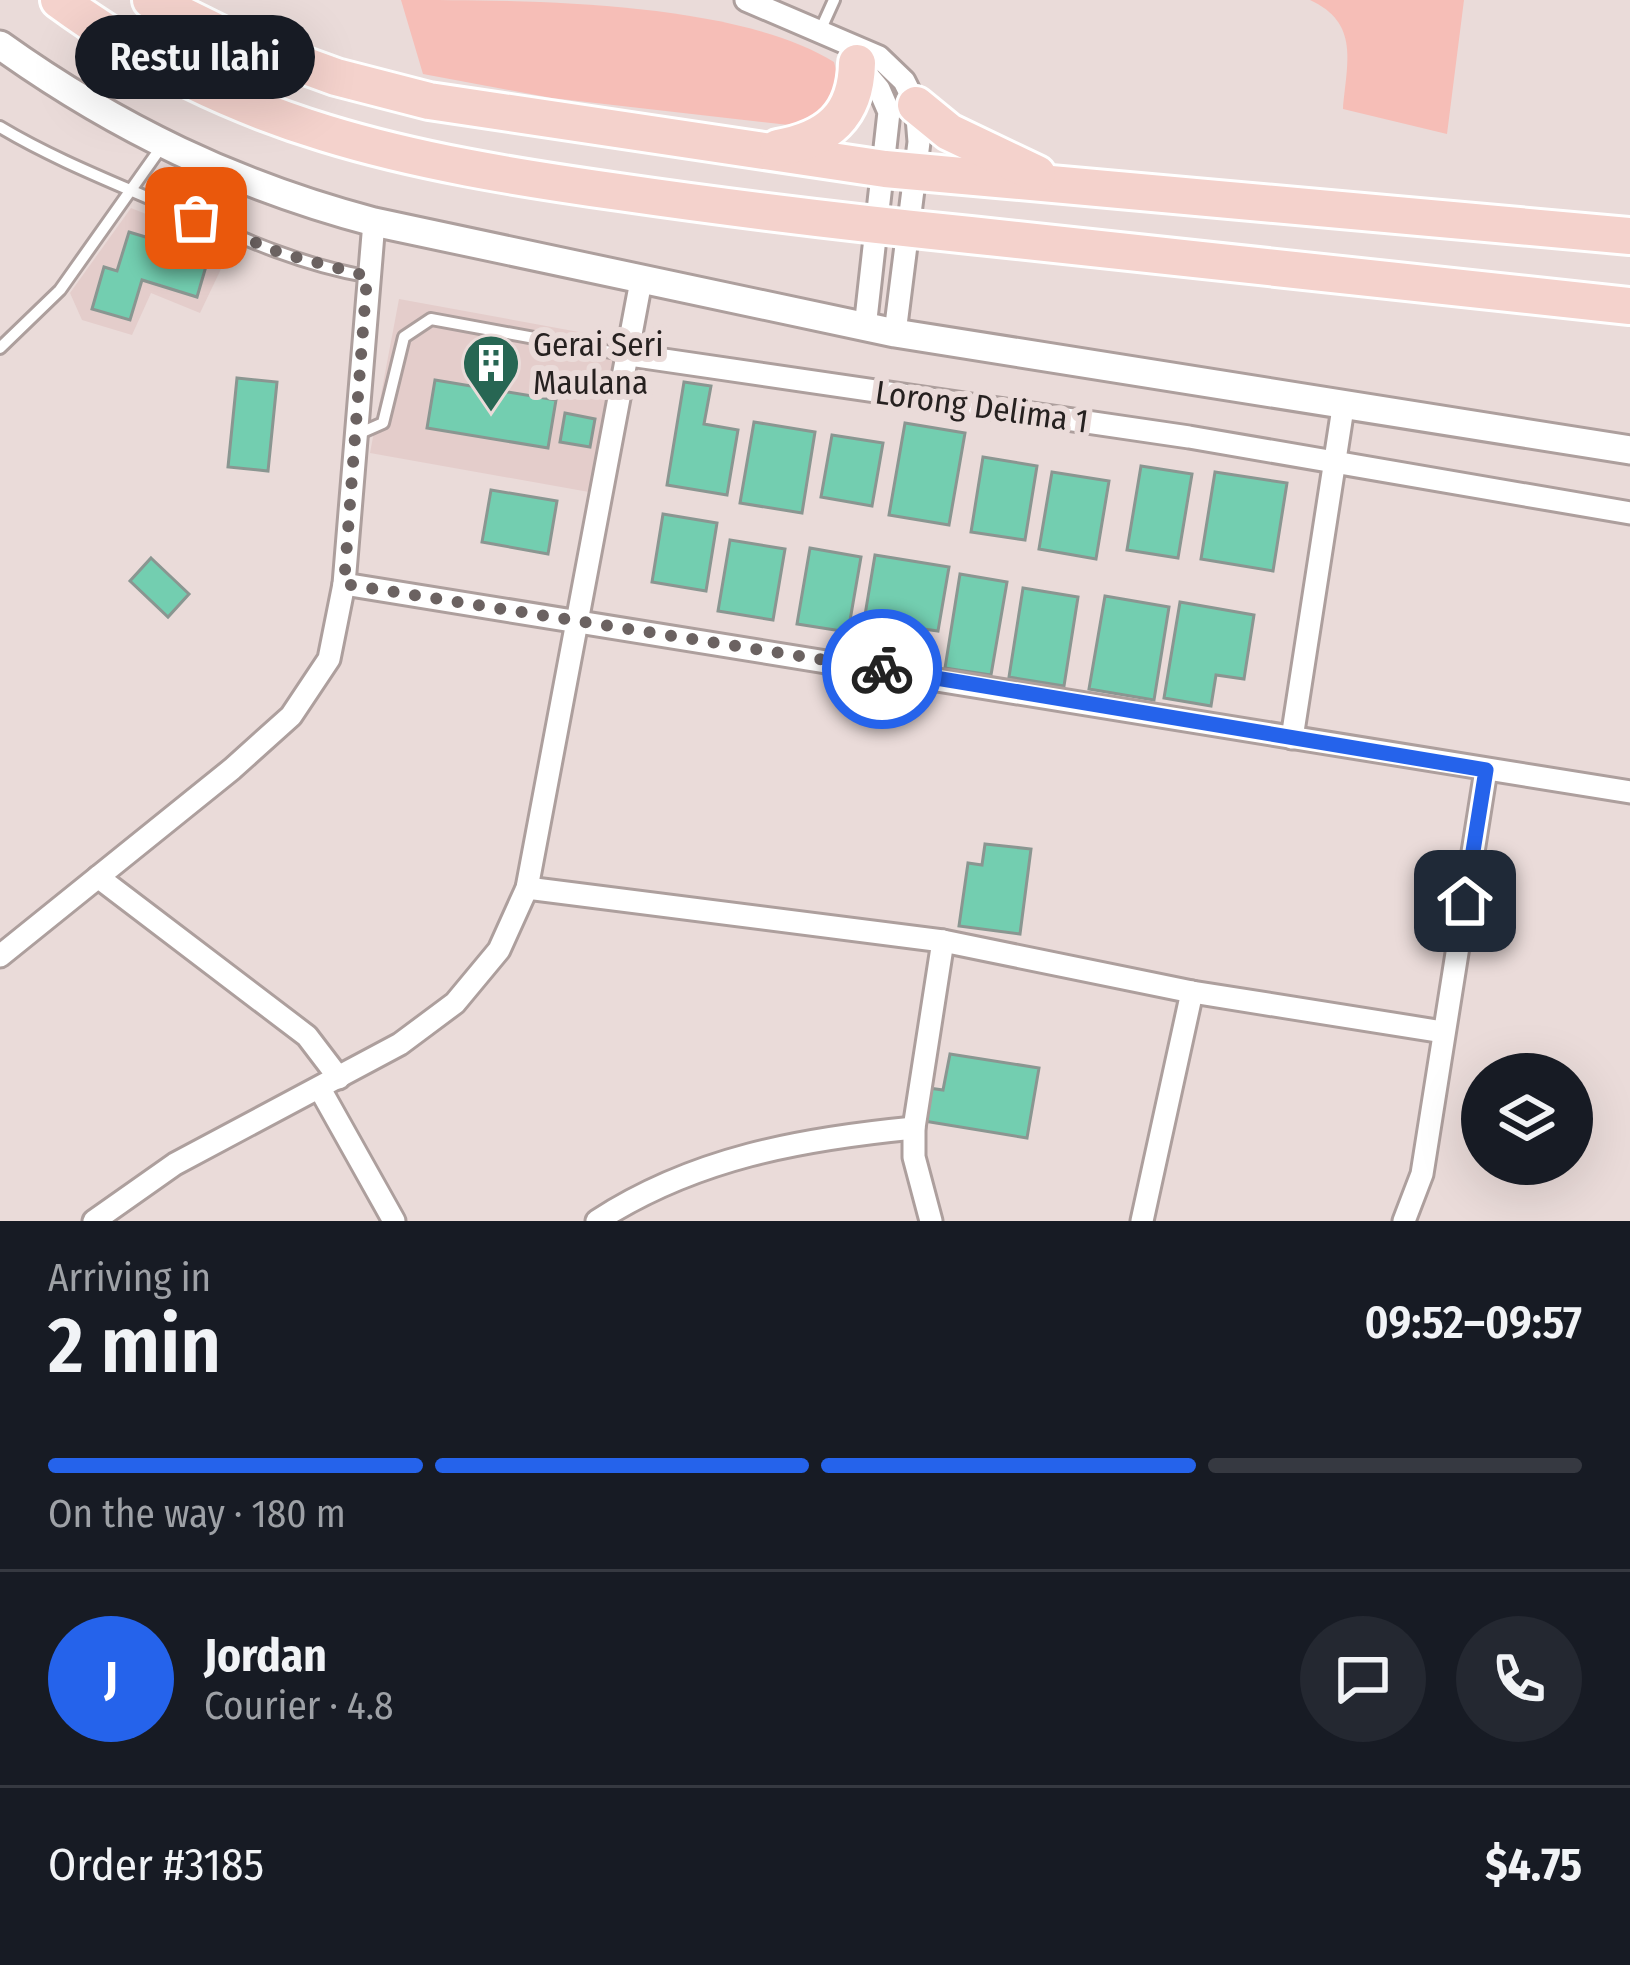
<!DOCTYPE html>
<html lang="en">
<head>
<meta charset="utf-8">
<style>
  :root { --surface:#171b24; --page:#242831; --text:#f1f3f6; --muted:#9ea1a6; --line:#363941; --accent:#2563eb }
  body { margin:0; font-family:"Fira Sans Condensed",sans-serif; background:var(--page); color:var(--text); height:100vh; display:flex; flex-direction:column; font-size:45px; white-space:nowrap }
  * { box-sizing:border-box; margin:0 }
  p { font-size:39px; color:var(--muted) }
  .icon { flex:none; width:66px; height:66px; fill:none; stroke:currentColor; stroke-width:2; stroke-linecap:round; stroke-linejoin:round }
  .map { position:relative; height:1221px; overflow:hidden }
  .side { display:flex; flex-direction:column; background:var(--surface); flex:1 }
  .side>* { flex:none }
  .fabs { position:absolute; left:1461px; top:1053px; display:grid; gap:24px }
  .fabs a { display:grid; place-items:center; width:132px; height:132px; border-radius:50%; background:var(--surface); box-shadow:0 12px 48px #0002; font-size:60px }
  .pin { position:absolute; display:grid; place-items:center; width:102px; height:102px; color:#fff; margin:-51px; border-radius:24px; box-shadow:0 6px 18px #0006 }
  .courier { position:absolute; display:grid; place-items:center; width:120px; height:120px; margin:-60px; border:9px solid #2563eb; border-radius:50%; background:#fff; color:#222; box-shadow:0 3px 15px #0007 }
  .bubble { position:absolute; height:84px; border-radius:42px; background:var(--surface); box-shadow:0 12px 48px #0002; font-size:39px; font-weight:600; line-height:84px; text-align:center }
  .headline em { font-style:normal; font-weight:600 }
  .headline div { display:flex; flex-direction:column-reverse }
  .headline { display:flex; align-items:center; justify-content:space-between; height:204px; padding:0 48px }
  h1 { font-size:78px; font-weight:600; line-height:90px }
  .bar { display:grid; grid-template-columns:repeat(4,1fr); gap:18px 12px; align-content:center; height:144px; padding:0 48px }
  .bar i { height:15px; border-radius:9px; background:var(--line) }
  .bar .active { background:var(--accent) }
  .bar p { grid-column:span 4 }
  .line { display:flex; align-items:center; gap:30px; padding:0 48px; border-top:3px solid var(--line) }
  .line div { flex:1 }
  .round { display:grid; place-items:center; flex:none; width:126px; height:126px; border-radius:63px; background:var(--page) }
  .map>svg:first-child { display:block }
</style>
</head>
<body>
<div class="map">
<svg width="1630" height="1221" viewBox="0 0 1630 1221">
  <rect width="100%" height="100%" fill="#eadbd9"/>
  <g fill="#e4cdcb">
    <path d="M131 208 231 248 200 313 151 293 132 335 82 320 70 293Z"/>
    <path d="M399 299 617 339 589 492 370 453Z"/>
  </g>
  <g fill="#f6beb7">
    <path d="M401 0C522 0 734 0 834 62L841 87 811 126 789 125 552 98 423 74Z"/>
    <path d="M1310 0H1464L1447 134 1343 109C1347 62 1360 23 1310 0Z"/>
  </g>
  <g fill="#73ceb0" stroke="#8a9691" stroke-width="3">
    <path d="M129 232 209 256 197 297 142 280 130 320 92 309 104 267 117 271Z"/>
    <path d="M237 378 277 382 268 471 228 467Z"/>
    <path d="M435 380 556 400 548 448 427 428Z"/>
    <path d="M684 382 711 386 704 424 738 430 727 495 667 485Z"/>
    <path d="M565 413 595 419 590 447 560 442Z"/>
    <path d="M754 422 815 432 802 513 740 503Z"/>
    <path d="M905 423 965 433 949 525 889 515Z"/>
    <path d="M832 435 883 443 872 506 821 497Z"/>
    <path d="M983 457 1037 466 1025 540 971 532Z"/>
    <path d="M1141 466 1192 474 1178 558 1127 550Z"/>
    <path d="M1052 472 1109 481 1096 559 1039 549Z"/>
    <path d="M1215 472 1287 483 1273 571 1201 559Z"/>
    <path d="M491 490 557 501 548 554 482 542Z"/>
    <path d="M663 514 717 523 706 591 652 582Z"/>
    <path d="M730 540 785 549 773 620 718 611Z"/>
    <path d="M810 548 861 557 848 632 797 624Z"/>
    <path d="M875 555 949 567 938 631 895 625 890 656 859 651Z"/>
    <path d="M151 558 189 594 168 617 130 581Z"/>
    <path d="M960 574 1007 582 991 675 945 668Z"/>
    <path d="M1023 588 1078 597 1064 686 1009 677Z"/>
    <path d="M1105 596 1169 607 1154 700 1089 689Z"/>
    <path d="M1180 602 1254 615 1244 679 1216 675 1211 706 1164 698Z"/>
    <path d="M985 844 1031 849 1020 934 959 926 968 863 982 865Z"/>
    <path d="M950 1054 1039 1068 1027 1138 924 1121 929 1088 943 1090Z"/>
  </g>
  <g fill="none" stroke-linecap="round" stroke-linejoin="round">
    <defs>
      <g id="service">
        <path d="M820 31 834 0"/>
        <path d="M0 127C50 157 105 179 158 202 226 231 294 264 366 276"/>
        <path d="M0 348 60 290 162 146"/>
        <path d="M358 434 383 423 404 337 431 319 627 355"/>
      </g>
      <g id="minor">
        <path d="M746 0 879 57 904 81 916 105 919 142 895 333"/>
        <path d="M858 64 879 89 889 112 865 328"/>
        <path d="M630 355 1189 437 1630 513"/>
        <path d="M344 584 1630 792"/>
        <path d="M1292 738 1343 408"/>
        <path d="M98 877 307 1036 339 1078"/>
        <path d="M527 888 943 941 1192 992 1443 1032"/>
        <path d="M0 956 232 769 291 716 329 659 344 584 374 222"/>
        <path d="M320 1089 394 1221"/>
        <path d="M94 1221 175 1164 400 1044 455 1003 499 950 527 888 641 281"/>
        <path d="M597 1221C694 1158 801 1139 914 1128"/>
        <path d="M931 1221 914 1157V1128L943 941"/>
        <path d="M1142 1221 1192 992"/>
        <path d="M1404 1221 1422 1174 1486 770"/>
      </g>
      <path id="tertiary" d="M0 45C116 128 237 186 374 222L895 333 1630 450"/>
      <g id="trunk">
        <path d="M59 0C235 129 407 162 619 192 736 209 853 223 970 235 1190 259 1410 283 1630 306"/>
        <path d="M151 0 226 37 336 77 429 101 885 169 1630 236"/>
        <path d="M916 105 949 132 1037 174"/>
        <path d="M778 148C828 139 856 116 857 63"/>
      </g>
    </defs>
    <use href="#service" stroke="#ad9f9d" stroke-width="16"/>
    <use href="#minor" stroke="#ad9f9d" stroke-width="27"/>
    <use href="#tertiary" stroke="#ad9f9d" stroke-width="33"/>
    <use href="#trunk" stroke="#fff" stroke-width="42"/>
    <use href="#service" stroke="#fff" stroke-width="10"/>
    <use href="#minor" stroke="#fff" stroke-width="21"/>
    <use href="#tertiary" stroke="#fff" stroke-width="27"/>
    <use href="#trunk" stroke="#f4d2cc" stroke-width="36"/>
  </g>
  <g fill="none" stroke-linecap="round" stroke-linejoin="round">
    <path stroke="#6b6261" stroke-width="12" stroke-dasharray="0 21.6" d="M196 218 281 253 367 276 344 584 882 669"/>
    <path stroke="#2563eb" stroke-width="15" d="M882 669 1486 770 1465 901"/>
  </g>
  <defs>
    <symbol id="building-pin" viewBox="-11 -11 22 30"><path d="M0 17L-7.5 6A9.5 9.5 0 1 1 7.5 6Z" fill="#276653" stroke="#eadbd9"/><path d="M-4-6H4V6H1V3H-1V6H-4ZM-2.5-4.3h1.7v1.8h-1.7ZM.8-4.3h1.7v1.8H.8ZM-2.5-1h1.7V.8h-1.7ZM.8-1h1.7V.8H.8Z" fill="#fff"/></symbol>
  </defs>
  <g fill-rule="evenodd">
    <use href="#building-pin" x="458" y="330" width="66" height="90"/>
  </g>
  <g text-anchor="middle" stroke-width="12" stroke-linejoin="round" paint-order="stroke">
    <g font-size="33" fill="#262120" stroke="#eadbd9" text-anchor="start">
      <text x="533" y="356">Gerai Seri<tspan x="533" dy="38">Maulana</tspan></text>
    </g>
    <g font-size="33" fill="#262120" stroke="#eadbd9">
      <text transform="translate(982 406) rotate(8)" y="12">Lorong Delima 1</text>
    </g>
  </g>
</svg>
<div class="fabs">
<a><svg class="icon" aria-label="layers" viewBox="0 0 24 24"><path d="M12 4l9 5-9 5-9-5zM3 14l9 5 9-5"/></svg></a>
</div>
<div class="pin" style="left:196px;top:218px;background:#ea580c"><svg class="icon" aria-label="bag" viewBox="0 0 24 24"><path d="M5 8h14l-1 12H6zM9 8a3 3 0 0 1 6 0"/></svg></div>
<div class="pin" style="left:1465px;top:901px;background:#1f2937"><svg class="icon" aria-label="home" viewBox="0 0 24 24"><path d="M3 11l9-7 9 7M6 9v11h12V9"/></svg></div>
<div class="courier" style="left:882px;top:669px"><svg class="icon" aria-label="bike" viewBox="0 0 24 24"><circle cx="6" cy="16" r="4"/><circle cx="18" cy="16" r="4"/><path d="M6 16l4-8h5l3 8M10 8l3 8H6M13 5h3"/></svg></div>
<div class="bubble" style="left:75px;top:15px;width:240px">Restu Ilahi</div>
</div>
<section class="side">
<div class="headline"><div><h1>2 min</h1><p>Arriving in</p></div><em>09:52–09:57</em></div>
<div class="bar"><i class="active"></i><i class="active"></i><i class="active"></i><i></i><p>On the way · 180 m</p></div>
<div class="line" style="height:216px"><b class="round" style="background:var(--accent);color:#fff">J</b><div><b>Jordan</b><p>Courier · 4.8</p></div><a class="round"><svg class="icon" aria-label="chat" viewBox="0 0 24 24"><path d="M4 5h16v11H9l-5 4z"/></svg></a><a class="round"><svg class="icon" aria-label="phone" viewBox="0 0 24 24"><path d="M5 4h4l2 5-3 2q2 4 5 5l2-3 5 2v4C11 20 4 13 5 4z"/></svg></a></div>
<div class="line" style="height:156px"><div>Order #3185</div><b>$4.75</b></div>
</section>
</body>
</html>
